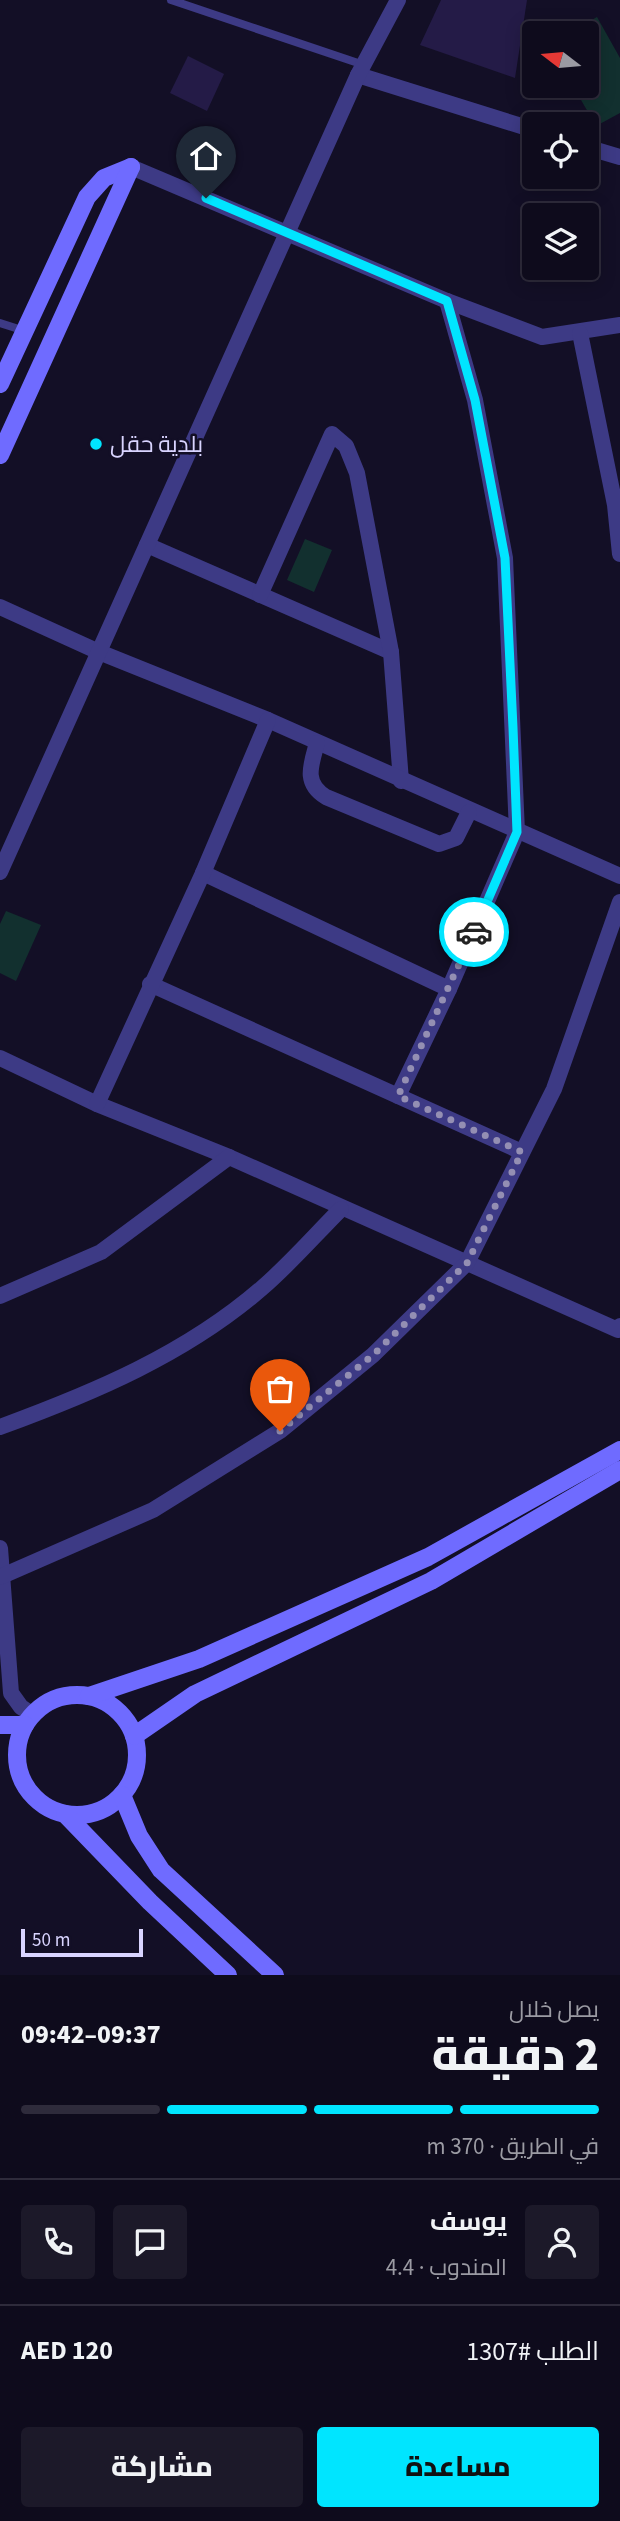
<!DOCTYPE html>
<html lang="ar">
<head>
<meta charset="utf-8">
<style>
  :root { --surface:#0e0b1c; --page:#1c1929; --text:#f1f3f6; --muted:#9b9ba3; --line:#2e2b3b; --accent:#00e5ff }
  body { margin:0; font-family:"Source Sans 3",Cairo,sans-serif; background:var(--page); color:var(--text); direction:rtl; height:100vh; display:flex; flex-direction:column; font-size:26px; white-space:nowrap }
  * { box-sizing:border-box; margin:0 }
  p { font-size:23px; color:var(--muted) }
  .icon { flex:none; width:38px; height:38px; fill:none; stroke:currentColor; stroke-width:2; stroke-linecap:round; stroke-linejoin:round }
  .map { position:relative; height:1975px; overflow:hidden; direction:ltr }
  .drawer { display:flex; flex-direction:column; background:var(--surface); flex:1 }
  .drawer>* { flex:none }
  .needle { width:46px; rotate:286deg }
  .fabs { position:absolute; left:522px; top:21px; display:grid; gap:14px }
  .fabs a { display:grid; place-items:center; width:77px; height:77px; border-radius:7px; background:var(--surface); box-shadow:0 4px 18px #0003,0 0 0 2px var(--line); font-size:35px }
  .scale { position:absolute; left:21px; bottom:18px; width:122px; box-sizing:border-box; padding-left:7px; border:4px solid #d9d4ff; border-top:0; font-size:19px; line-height:24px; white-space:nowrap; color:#d9d4ff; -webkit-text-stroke:5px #130f26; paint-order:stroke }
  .pin { position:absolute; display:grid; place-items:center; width:60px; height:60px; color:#fff; margin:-72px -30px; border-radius:50% 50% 50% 0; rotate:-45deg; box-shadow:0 0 7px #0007 }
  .pin .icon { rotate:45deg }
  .courier { position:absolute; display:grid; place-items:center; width:70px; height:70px; margin:-35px; border:5px solid #00e5ff; border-radius:50%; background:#fff; color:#222; box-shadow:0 2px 9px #0007 }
  .headline em { font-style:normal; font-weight:800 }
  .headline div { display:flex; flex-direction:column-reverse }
  .headline { display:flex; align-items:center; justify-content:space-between; height:119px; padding:0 21px }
  h1 { font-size:46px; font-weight:800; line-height:52px }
  .bar { display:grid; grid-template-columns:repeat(4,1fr); gap:10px 7px; align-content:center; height:84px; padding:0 21px }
  .bar i { height:9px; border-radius:5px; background:var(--line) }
  .bar .current { background:var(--accent) }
  .bar p { grid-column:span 4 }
  .line { display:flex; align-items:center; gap:18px; padding:0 21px; border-top:2px solid var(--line) }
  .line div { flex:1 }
  .round { display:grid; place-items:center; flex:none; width:74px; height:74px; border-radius:7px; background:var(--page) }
  .primary-button { display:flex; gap:14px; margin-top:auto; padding:14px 21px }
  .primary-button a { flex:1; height:80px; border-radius:7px; background:var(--accent); color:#111; font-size:28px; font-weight:800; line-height:80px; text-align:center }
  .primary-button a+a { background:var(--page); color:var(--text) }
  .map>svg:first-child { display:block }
</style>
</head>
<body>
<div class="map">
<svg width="620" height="1975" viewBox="0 0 620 1975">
  <rect width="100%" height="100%" fill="#130f26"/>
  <g fill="#12302f">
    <path d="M597 17 620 58V113L596 126 573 86H586V33H569Z"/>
    <path d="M305 539 332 550 314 592 287 580Z"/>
    <path d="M6 911 41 925 16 981 0 973V924Z"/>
  </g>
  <g fill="#241b47">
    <path d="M441 0H527L515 78 420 45Z"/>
    <path d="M188 56 224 74 207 111 170 93Z"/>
  </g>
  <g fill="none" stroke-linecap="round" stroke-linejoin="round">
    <g stroke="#3d3a85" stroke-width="8">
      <path d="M171 0 364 65"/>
      <path d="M0 323 25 331"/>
    </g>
    <g stroke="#3d3a85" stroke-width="16">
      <path d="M358 75 534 130"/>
      <path d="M586 147 620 157"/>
      <path d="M131 167 447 301 542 337 620 325"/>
      <path d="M447 301 475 400 505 558 517 832 449 989"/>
      <path d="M580 333 615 505 620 554"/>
      <path d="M147 545 391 652"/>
      <path d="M260 595 332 434 346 446 357 473 391 652 401 781"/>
      <path d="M0 607 99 652 268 720 620 876"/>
      <path d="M317 743C311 765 303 783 326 797L439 844 456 838 469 812"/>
      <path d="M0 872 358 75 398 0"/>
      <path d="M203 873 449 989 398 1096"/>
      <path d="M150 984 522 1152"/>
      <path d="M0 1058 97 1104 229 1157 618 1330 620 1326"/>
      <path d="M97 1104 203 873 268 720"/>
      <path d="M0 1296 101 1252 229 1157"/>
      <path d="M0 1427C93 1393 186 1354 262 1288 290 1264 315 1235 341 1209"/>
      <path d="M0 1548 11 1693 21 1707 33 1715"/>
      <path d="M0 1577 153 1510 280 1431 373 1355 467 1263 554 1089 620 902"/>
    </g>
    <g stroke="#6f6bff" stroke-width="18">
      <path d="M0 384 87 197 104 178 131 167"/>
      <path d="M0 455 131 167"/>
      <circle cx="77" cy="1755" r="60"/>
      <path d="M89 1696 199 1659 428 1557 620 1450"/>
      <path d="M0 1725H25"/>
      <path d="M134 1736 195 1694 431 1581 620 1470"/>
      <path d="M122 1795 139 1836 161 1870 275 1975"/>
      <path d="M65 1814 150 1902 228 1975"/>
    </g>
  </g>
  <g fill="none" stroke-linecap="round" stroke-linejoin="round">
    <path stroke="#948fb3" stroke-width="7" stroke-dasharray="0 12.6" d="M280 1431 373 1355 467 1263 522 1152 398 1096 474 932"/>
    <path stroke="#00e5ff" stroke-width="9" d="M206 198 447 301 475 400 505 558 513 728 517 832 474 932"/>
  </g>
  <circle fill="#00e5ff" stroke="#130f26" stroke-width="2.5" cx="96" cy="444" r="7"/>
  <g text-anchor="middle" stroke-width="5" stroke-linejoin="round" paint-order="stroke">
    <g font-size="23" fill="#d9d4ff" stroke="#130f26" text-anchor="start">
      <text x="110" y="452">بلدية حقل</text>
    </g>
  </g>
</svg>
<div class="fabs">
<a><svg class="needle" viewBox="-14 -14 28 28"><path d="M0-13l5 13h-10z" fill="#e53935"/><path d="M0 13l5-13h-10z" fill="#9b9ba3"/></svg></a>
<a><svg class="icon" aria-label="locate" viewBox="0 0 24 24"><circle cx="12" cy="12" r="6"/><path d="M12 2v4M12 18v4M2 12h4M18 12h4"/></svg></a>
<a><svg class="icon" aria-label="layers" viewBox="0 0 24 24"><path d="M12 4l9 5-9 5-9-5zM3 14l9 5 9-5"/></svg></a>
</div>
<div class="scale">50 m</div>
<div class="pin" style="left:280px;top:1431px;background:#ea580c"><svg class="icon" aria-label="bag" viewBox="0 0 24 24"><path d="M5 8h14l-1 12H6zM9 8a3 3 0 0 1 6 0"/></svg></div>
<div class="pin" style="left:206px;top:198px;background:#1f2937"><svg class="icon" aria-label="home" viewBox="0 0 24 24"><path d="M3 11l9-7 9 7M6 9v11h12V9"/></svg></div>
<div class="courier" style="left:474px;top:932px"><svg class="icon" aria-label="car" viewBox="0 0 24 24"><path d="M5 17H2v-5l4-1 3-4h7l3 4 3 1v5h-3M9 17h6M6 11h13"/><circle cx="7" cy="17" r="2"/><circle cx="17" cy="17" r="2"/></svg></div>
</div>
<section class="drawer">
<div class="headline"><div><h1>2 دقيقة</h1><p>يصل خلال</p></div><em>09:37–09:42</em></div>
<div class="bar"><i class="current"></i><i class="current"></i><i class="current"></i><i></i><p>في الطريق · 370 m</p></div>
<div class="line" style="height:126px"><a class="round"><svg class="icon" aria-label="person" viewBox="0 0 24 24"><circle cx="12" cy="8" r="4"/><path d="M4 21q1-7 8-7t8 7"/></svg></a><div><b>يوسف</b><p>المندوب · 4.4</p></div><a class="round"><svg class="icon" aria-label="chat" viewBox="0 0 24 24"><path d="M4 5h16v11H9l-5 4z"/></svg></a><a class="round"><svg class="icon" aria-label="phone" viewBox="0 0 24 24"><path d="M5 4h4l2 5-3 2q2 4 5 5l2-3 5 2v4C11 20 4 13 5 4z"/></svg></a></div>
<div class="line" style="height:91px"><div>الطلب #1307</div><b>AED 120</b></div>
<div class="primary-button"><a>مساعدة</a><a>مشاركة</a></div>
</section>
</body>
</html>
